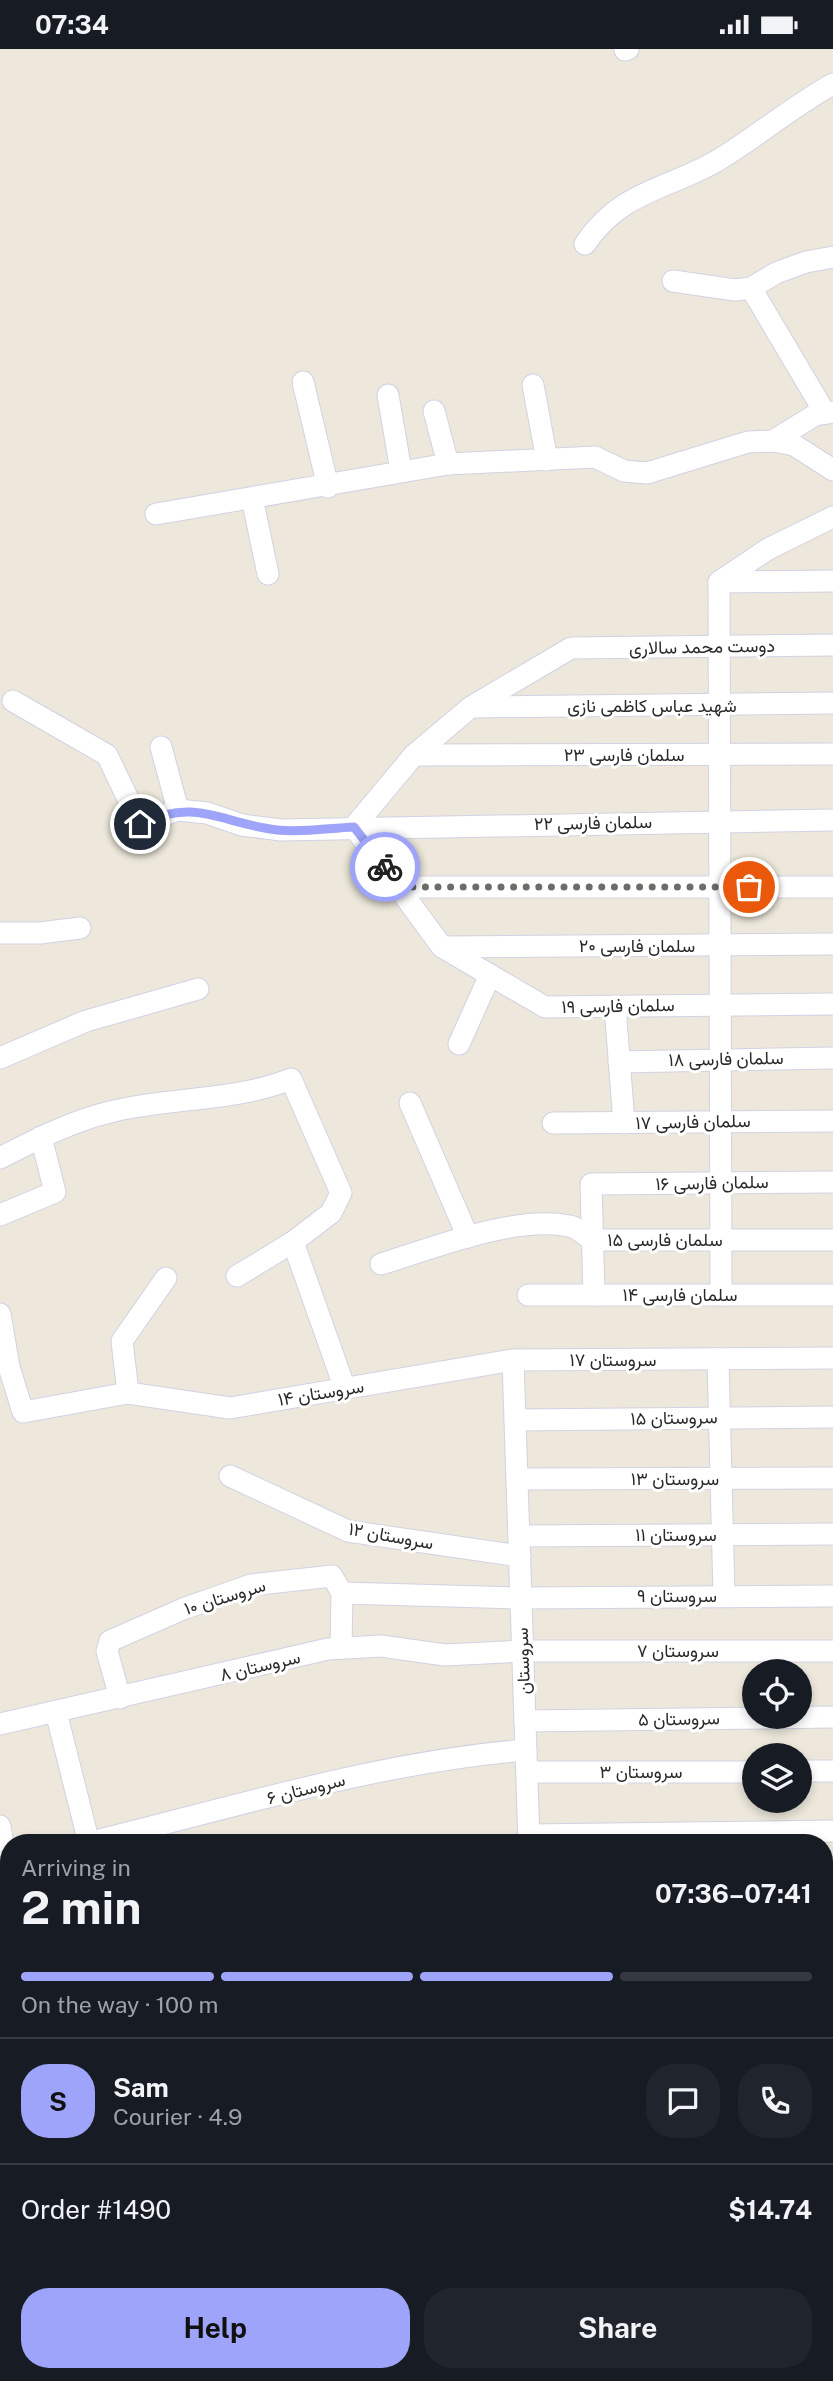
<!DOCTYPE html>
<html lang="en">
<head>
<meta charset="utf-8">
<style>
  :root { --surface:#171b24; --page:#20242c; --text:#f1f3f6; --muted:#9ea1a6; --line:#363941; --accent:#9da4fa }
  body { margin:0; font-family:"Public Sans",Vazirmatn,sans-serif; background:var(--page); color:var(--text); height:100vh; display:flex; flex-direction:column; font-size:26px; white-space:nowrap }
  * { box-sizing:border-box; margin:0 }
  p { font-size:23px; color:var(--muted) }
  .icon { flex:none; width:38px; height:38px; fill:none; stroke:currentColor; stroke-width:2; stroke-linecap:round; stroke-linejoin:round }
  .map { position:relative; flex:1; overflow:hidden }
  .panel { position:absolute; left:0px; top:1785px; width:833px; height:548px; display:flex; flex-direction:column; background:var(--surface); border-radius:28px 28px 0 0; box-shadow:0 4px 10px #0003 }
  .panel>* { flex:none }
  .fabs { position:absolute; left:742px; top:1610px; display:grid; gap:14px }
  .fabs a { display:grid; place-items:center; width:70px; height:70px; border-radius:50%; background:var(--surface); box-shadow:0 4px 10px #0003; font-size:35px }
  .pin { position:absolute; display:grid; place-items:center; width:60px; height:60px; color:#fff; margin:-30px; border:4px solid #fff; border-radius:50%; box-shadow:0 2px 7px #0007 }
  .courier { position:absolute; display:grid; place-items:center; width:70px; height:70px; margin:-35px; border:5px solid #9da4fa; border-radius:50%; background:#fff; color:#222; box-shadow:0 2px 9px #0007 }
  .head em { font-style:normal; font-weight:700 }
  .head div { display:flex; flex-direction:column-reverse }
  .head { display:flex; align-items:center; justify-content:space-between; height:119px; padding:0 21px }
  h1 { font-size:46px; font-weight:700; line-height:52px }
  .bar { display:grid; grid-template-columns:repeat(4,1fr); gap:10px 7px; align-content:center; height:84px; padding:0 21px }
  .bar i { height:9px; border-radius:5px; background:var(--line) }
  .bar .selected { background:var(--accent) }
  .bar p { grid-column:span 4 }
  .line { display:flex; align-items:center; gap:18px; padding:0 21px; border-top:2px solid var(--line) }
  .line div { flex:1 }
  .round { display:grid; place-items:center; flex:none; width:74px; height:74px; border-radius:28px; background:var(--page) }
  .primary-button { display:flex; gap:14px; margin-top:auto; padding:14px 21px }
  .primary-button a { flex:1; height:80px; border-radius:28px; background:var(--accent); color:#111; font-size:28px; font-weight:700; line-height:80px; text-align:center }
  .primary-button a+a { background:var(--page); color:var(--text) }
  .status { display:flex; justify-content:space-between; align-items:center; height:49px; padding:0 35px; background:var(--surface); direction:ltr }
  .status svg { height:19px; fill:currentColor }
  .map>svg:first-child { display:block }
</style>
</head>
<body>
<div class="status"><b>07:34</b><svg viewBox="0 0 49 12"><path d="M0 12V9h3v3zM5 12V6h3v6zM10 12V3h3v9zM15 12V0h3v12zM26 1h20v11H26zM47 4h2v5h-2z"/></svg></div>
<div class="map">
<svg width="833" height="2332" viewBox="0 0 833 2332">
  <rect width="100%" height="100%" fill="#ede8db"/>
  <path fill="#0003" d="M225 2324H379L377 2332H225Z"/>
  <path fill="#c9c4bb" d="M240 2324H380L379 2332H241Z"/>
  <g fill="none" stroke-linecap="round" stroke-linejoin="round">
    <defs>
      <g id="minor">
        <path d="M625 1 628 0"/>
        <path d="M585 195C622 140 671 140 720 110 759 86 793 57 833 35"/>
        <path d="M673 232 735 241 751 239 776 224 806 213 833 208"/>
        <path d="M751 239 825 364"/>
        <path d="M303 333 328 438"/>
        <path d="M533 336 547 411"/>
        <path d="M388 346 401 422"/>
        <path d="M434 362 448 415"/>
        <path d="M773 392 815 366 833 363"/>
        <path d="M252 449 268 525"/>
        <path d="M156 465 448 415 595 408 624 422 647 424 748 393 773 392 794 396 833 421"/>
        <path d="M719 533 721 1246"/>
        <path d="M719 533 768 500 833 468"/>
        <path d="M720 533 833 532"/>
        <path d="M13 652 107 706 140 775 178 761 207 764 242 776 281 781 833 771"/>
        <path d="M475 658 833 654"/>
        <path d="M161 698 178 761"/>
        <path d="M414 706 833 705"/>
        <path d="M354 778 442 898 545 958 833 955"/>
        <path d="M354 778 414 706 471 658 571 599 833 596"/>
        <path d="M400 838H833"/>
        <path d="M0 884H40L80 879"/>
        <path d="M443 898 833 895"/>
        <path d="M615 957 624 1074"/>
        <path d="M459 995 490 926"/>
        <path d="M0 1009 86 972 198 940"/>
        <path d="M619 1013 833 1009"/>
        <path d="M410 1054 468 1188"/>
        <path d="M553 1074 833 1072"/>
        <path d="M0 1109C35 1091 72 1072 110 1063 169 1048 233 1053 291 1030L341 1144 331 1164 293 1193"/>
        <path d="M0 1166 55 1143 41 1088"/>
        <path d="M381 1215C433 1199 515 1166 569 1177 577 1178 585 1186 592 1191H833"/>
        <path d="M237 1227 293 1193 345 1340"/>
        <path d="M528 1246H833"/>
        <path d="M594 1246 591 1135 833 1133"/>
        <path d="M0 1265 9 1318 23 1363 128 1344 230 1359 513 1311 833 1309"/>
        <path d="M718 1310 724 1547"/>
        <path d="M513 1311 529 1794"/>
        <path d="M128 1344 122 1292 166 1229"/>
        <path d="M515 1371 833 1368"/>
        <path d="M230 1427 348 1482 520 1507"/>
        <path d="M517 1430 833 1429"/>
        <path d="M519 1487 833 1485"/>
        <path d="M341 1599 342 1544"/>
        <path d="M120 1649 107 1602 110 1592 183 1560 251 1536 332 1527 342 1544 521 1549 833 1547"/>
        <path d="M56 1663 89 1794"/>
        <path d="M525 1672 833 1668"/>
        <path d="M0 1675 328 1600 381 1597 445 1606 523 1602H833"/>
        <path d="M800 1722H833"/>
        <path d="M527 1723H754"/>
        <path d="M0 1777 6 1813"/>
        <path d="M529 1786 833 1782"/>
        <path d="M87 1794C232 1759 377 1713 526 1701"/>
        <path d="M0 1957 9 1954"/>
        <path d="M824 2022 833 2020"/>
        <path d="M0 2103 9 2100"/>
        <path d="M824 2174 833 2172"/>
        <path d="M824 2223 833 2257"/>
        <path d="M0 2226 9 2224"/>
        <path d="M824 2323 826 2332"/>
        <path d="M224 2324 226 2332"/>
        <path d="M666 2324 668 2332"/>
        <path d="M173 2332 198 2324"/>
        <path d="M388 2332 390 2324"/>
        <path d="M508 2332 543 2324"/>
      </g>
    </defs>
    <use href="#minor" stroke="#d1d2e4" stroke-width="23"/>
    <use href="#minor" stroke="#fff" stroke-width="21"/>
  </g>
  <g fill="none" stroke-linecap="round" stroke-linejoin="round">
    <path stroke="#6e6c68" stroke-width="7" stroke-dasharray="0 12.6" d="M385 818 400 838H749"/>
    <path stroke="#9da4fa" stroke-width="9" d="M140 775C197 748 220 774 277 781 302 784 329 779 354 778L385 818"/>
  </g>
  <g text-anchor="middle" stroke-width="6" stroke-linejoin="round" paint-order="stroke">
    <g font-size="18" fill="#2a2a2a" stroke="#fff">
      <text transform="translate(702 598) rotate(-1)" y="6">دوست محمد سالاری</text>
      <text x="652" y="663">شهید عباس کاظمی نازی</text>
      <text x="624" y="712">سلمان فارسی ۲۳</text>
      <text transform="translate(593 774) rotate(-1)" y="6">سلمان فارسی ۲۲</text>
      <text x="637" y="903">سلمان فارسی ۲۰</text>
      <text transform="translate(618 957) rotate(-1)" y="6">سلمان فارسی ۱۹</text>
      <text transform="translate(726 1010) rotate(-1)" y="6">سلمان فارسی ۱۸</text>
      <text transform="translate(693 1073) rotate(-1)" y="6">سلمان فارسی ۱۷</text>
      <text transform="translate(712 1134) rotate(-1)" y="6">سلمان فارسی ۱۶</text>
      <text x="665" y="1197">سلمان فارسی ۱۵</text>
      <text x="680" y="1252">سلمان فارسی ۱۴</text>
      <text x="613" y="1317">سروستان ۱۷</text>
      <text transform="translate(321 1344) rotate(-9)" y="6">سروستان ۱۴</text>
      <text transform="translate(674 1369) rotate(-1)" y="6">سروستان ۱۵</text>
      <text x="675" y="1436">سروستان ۱۳</text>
      <text x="676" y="1492">سروستان ۱۱</text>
      <text transform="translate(391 1487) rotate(10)" y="6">سروستان ۱۲</text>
      <text x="677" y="1553">سروستان ۹</text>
      <text transform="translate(225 1548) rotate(-17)" y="6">سروستان ۱۰</text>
      <text x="678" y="1608">سروستان ۷</text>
      <text transform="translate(523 1612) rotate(-92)" y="6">سروستان</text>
      <text transform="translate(260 1617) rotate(-13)" y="6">سروستان ۸</text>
      <text transform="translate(679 1670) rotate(-1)" y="6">سروستان ۵</text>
      <text x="641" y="1729">سروستان ۳</text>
      <text transform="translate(306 1740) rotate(-14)" y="6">سروستان ۶</text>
    </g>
  </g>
</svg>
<div class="fabs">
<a><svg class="icon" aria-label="locate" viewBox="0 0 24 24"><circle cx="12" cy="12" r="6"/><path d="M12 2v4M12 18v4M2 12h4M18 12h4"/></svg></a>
<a><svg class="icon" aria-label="layers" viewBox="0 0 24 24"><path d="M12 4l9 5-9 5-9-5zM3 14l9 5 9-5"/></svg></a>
</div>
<div class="pin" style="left:749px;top:838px;background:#ea580c"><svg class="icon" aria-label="bag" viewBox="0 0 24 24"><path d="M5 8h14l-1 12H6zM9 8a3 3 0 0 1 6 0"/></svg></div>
<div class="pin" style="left:140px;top:775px;background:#1f2937"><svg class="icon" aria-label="home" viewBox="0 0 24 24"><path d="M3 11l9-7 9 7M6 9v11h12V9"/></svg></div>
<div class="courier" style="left:385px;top:818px"><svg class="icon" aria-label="bike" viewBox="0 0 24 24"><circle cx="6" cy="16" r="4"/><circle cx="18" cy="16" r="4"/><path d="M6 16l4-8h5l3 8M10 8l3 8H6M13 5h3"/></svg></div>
<section class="panel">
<div class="head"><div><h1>2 min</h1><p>Arriving in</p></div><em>07:36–07:41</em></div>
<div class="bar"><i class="selected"></i><i class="selected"></i><i class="selected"></i><i></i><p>On the way · 100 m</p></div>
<div class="line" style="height:126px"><b class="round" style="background:var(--accent);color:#111">S</b><div><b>Sam</b><p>Courier · 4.9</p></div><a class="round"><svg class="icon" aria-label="chat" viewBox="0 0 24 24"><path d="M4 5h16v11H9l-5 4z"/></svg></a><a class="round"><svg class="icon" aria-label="phone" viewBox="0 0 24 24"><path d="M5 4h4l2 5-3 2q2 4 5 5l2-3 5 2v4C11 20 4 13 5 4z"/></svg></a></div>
<div class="line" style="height:91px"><div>Order #1490</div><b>$14.74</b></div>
<div class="primary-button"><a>Help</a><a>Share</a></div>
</section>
</div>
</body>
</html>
